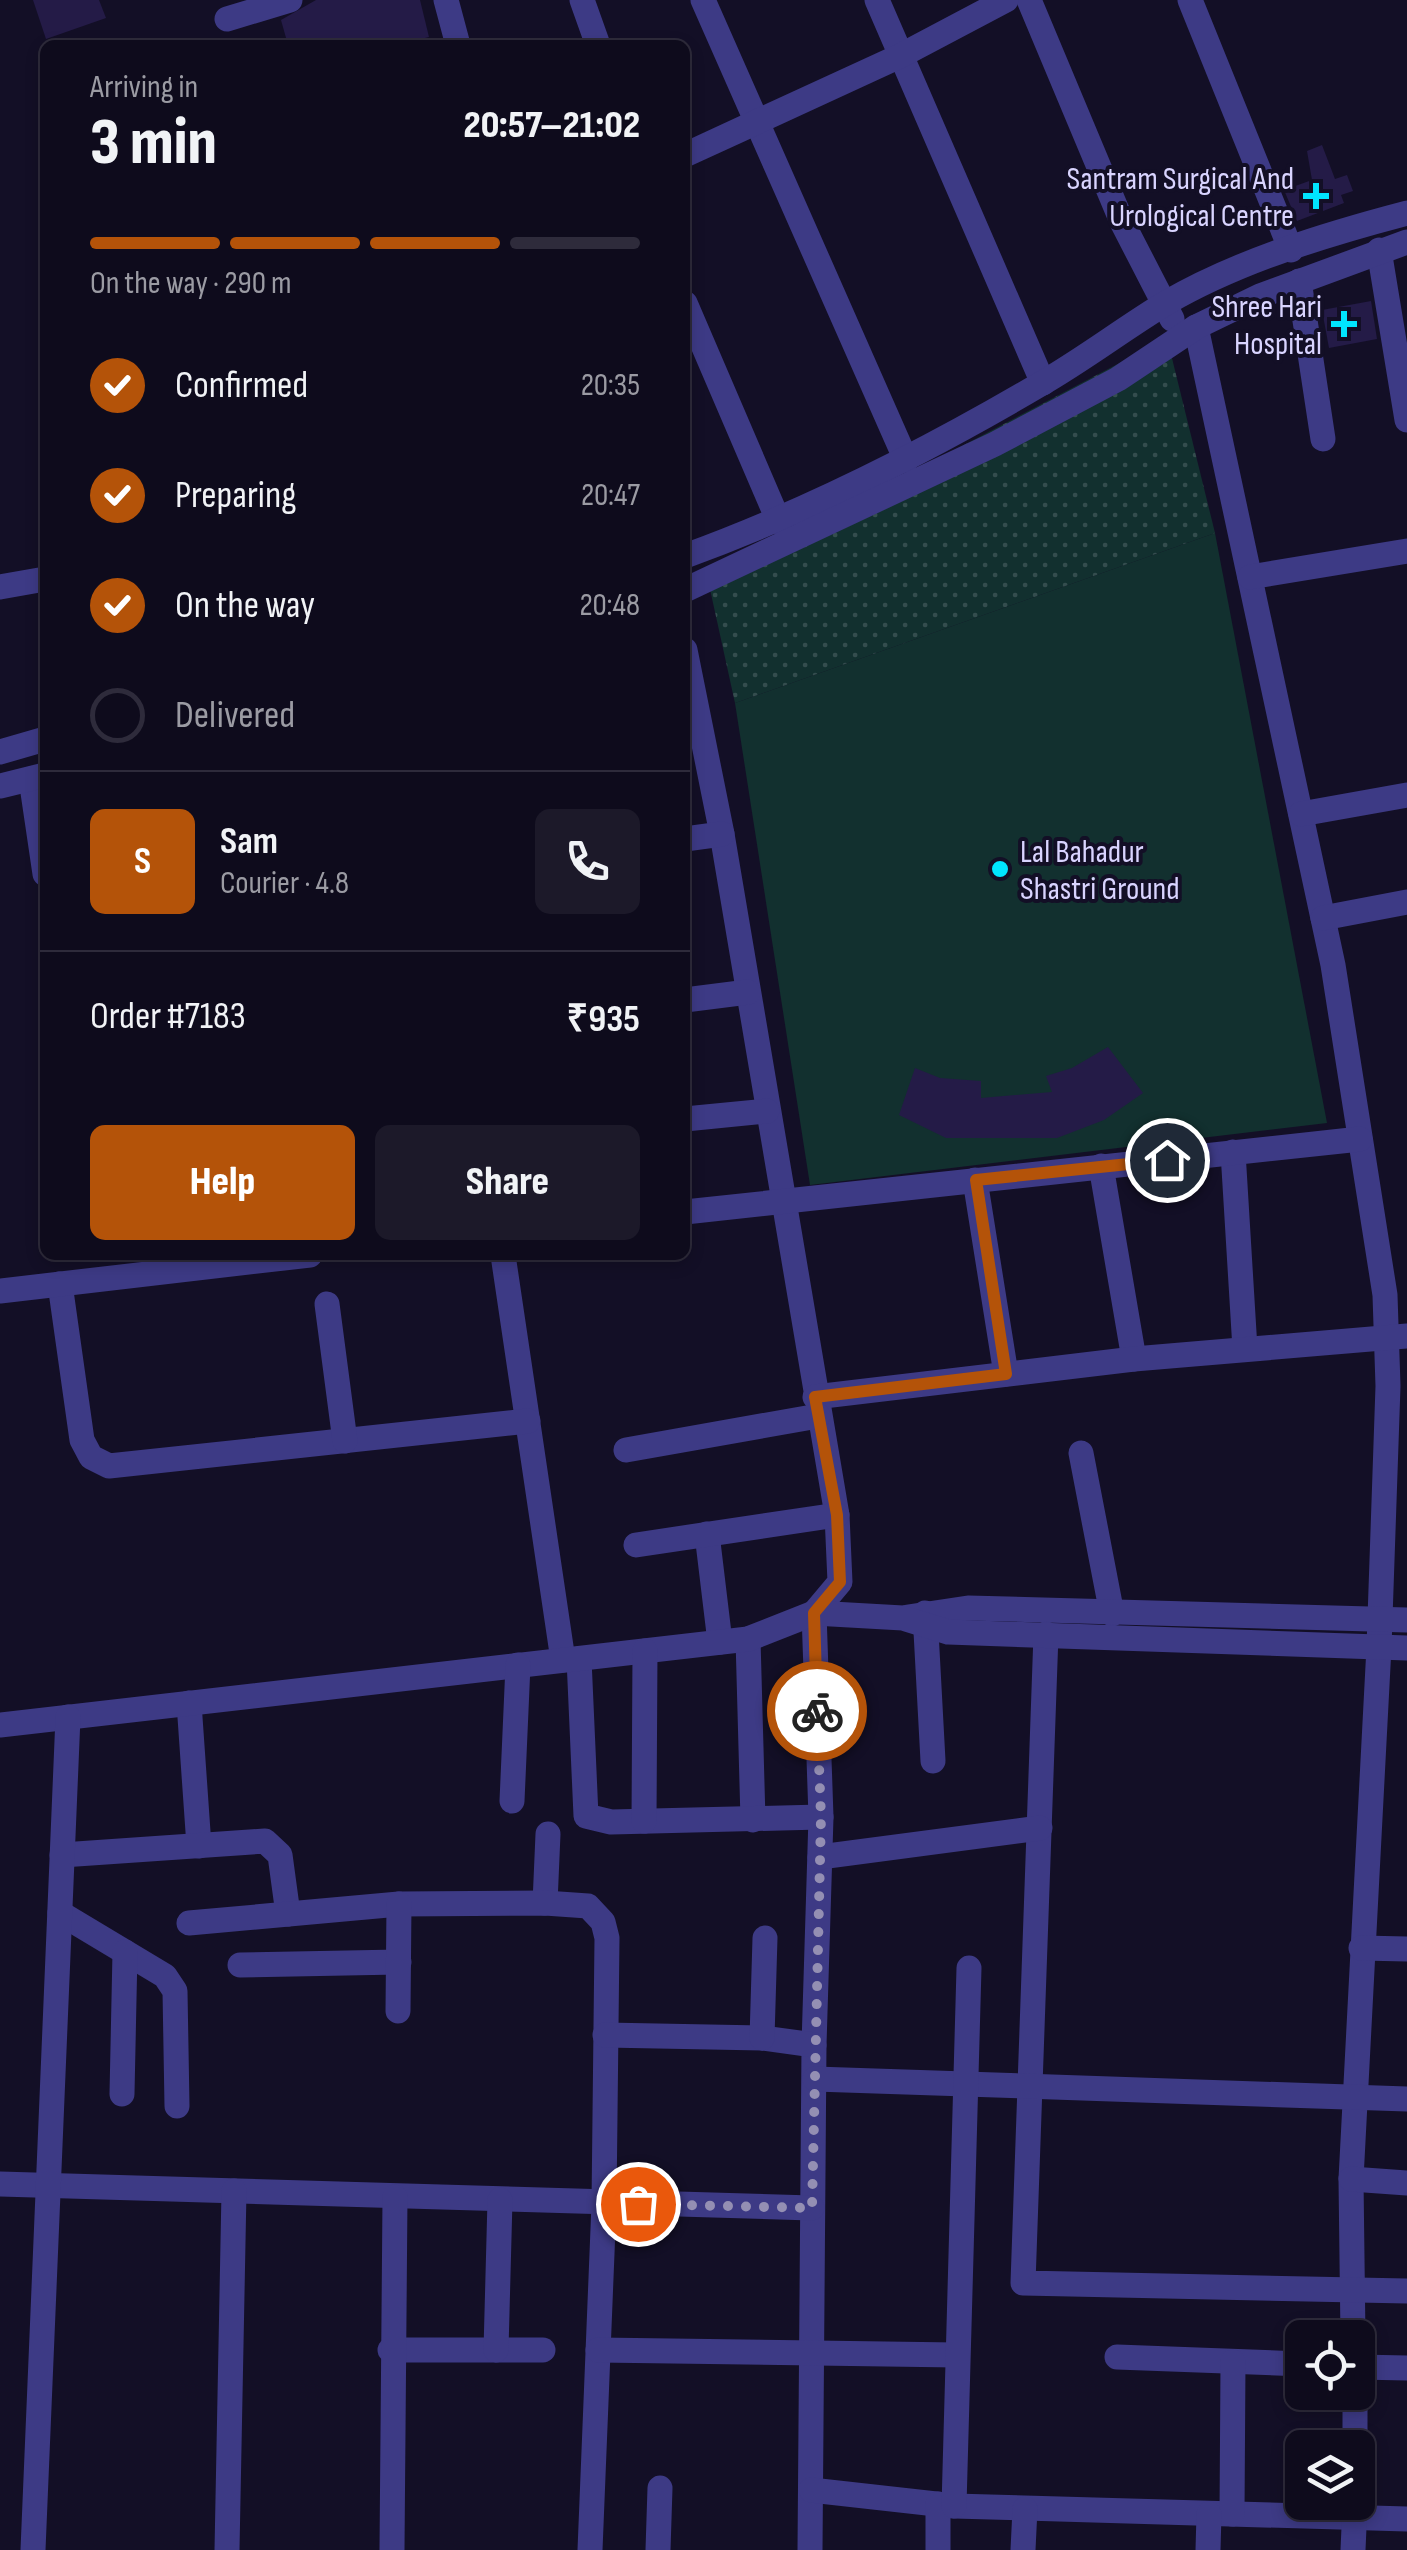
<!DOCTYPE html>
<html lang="en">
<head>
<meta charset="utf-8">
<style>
  :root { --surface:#0e0b1c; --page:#1c1929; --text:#f1f3f6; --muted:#9b9ba3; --line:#2e2b3b; --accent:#b45309 }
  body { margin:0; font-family:"Sofia Sans Condensed",sans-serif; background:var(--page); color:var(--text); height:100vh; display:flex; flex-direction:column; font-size:38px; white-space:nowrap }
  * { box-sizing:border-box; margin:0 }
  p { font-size:32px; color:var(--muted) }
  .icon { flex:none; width:55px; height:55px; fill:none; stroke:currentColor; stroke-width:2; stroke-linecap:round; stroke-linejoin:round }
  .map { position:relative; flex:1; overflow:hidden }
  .details { position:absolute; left:40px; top:40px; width:650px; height:1220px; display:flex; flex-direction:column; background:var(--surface); border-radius:15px; box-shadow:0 5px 15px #0003,0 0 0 2px var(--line) }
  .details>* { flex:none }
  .tools { position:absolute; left:1285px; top:2320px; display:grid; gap:20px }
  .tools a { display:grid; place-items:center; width:90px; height:90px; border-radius:15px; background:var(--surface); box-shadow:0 5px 15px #0003,0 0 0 2px var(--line); font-size:50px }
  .pin { position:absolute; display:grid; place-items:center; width:85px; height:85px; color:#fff; margin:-42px; border:5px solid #fff; border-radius:50%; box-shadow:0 2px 10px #0007 }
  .courier { position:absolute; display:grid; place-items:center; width:100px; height:100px; margin:-50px; border:8px solid #b45309; border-radius:50%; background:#fff; color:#222; box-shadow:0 2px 12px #0007 }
  .head em { font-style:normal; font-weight:800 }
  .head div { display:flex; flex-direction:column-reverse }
  .head { display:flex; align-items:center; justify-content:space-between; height:170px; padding:0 50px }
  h1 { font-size:65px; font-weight:800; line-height:75px }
  .bar { display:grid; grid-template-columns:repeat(4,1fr); gap:15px 10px; align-content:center; height:120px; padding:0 50px }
  .bar i { height:12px; border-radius:8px; background:var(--line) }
  .bar .selected { background:var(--accent) }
  .bar p { grid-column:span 4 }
  .line { display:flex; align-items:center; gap:25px; padding:0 50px; border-top:2px solid var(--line) }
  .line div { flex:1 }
  .round { display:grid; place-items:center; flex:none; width:105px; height:105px; border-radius:15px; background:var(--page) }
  ol { padding:0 50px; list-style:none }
  li { display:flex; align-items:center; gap:30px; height:110px }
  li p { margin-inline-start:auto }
  li .icon { padding:10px; border-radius:50%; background:var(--accent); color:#fff; stroke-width:4 }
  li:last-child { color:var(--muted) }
  li i { width:55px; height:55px; border:5px solid var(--line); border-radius:50% }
  .button { display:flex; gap:20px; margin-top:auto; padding:20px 50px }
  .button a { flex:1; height:115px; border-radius:15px; background:var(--accent); color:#fff; font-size:40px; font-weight:800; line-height:115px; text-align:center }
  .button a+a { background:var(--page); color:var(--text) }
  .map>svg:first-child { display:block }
</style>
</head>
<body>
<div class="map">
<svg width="1407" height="2550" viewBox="0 0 1407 2550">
  <defs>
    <pattern id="park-dots" width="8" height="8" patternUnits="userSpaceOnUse" patternTransform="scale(2.5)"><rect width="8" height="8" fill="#12302f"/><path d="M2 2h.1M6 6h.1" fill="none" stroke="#344d4e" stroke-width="1.8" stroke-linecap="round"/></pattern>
  </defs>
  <rect width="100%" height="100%" fill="#130f26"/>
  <path fill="#12302f" d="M1215 533 1327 1123 810 1185 735 703Z"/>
  <path fill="url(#park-dots)" d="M1167 338 1215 533 735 703 708 580Z"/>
  <g fill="#241b47">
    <path d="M33 0H99L106 18 46 39Z"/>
    <path d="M316 0H420L429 37 397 45H288L281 20Z"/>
    <path d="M1322 145 1335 179 1347 175 1353 191 1341 195 1344 203 1297 221 1284 190 1312 180 1307 151Z"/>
    <path d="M1371 301 1377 339 1329 348 1322 310Z"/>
    <path d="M1108 1047 1143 1093 1104 1120 1057 1138H946L899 1115 915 1068 940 1078 981 1081V1098L1052 1092 1046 1076 1072 1068Z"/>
  </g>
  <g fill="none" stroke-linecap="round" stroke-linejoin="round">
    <g stroke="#3d3a85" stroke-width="25">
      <path d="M446 0 458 45"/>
      <path d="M582 0 598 45"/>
      <path d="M703 0 906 460"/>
      <path d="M877 0 1043 383"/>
      <path d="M1029 0 1122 222 1172 319"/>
      <path d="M1190 0 1291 250"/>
      <path d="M227 19 290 0"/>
      <path d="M685 155 900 56 1006 0"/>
      <path d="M1379 250 1407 420"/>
      <path d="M1299 281 1323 439"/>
      <path d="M685 303 779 522"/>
      <path d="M1196 327 1333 965 1385 1295 1388 1386 1379 1647 1351 2179 1353 2338"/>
      <path d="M685 556C809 511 925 452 1039 385 1083 360 1123 329 1166 303 1238 261 1327 234 1407 213"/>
      <path d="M1250 577 1407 551"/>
      <path d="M0 587 45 579"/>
      <path d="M685 590 995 444 1118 379 1196 327 1260 296 1407 242"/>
      <path d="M685 650 722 834 837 1515 840 1582 814 1613 821 1817 814 2045 810 2550"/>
      <path d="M0 752 45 739"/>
      <path d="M31 779 45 874"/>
      <path d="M0 786 45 775"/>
      <path d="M1301 814 1407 795"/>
      <path d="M685 839 722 834"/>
      <path d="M1323 918 1407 902"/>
      <path d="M685 1000 748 992"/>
      <path d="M685 1119 767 1111"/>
      <path d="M1233 1152 1245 1349"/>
      <path d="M1101 1166 1134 1359"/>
      <path d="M975 1180 1006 1374"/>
      <path d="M685 1212 1360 1139"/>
      <path d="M503 1255 563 1660"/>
      <path d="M60 1284 82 1440 91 1457 109 1466 528 1421"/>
      <path d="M0 1291 310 1255"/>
      <path d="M327 1304 345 1441"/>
      <path d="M815 1397 1134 1359 1407 1336"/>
      <path d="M626 1450 818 1416"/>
      <path d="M1081 1453 1112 1614"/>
      <path d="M707 1534 720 1642"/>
      <path d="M636 1545 837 1515"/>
      <path d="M925 1613 933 1761"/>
      <path d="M908 1617 968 1608 1407 1620"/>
      <path d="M1046 1634 1023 2283 1407 2291"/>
      <path d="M748 1639 753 1820"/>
      <path d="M579 1659 586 1816 611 1822 821 1817"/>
      <path d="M189 1703 199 1846"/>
      <path d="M0 1725 748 1639 814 1613 903 1618 948 1632 1407 1648"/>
      <path d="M512 1801 518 1665"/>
      <path d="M644 1821 645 1651"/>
      <path d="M62 1855 265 1841 280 1855 288 1914"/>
      <path d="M820 1857 1040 1828"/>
      <path d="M545 1903 548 1834"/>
      <path d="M60 1913 165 1976 175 1991 177 2106"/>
      <path d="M189 1923 399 1904 545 1903 588 1906 603 1922 607 1938 604 2204 590 2550"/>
      <path d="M1361 1948 1407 1949"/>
      <path d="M240 1965 399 1962"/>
      <path d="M398 2011 399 1904"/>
      <path d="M605 2035 762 2038 814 2045"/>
      <path d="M762 2038 765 1938"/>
      <path d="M815 2079 1407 2099"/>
      <path d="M122 2094 125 1952"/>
      <path d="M1351 2179 1407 2183"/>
      <path d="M0 2184 812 2208"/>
      <path d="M390 2350H543"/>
      <path d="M496 2350 500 2200"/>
      <path d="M598 2350 957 2355"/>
      <path d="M1117 2357 1302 2364"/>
      <path d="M1358 2367 1407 2368"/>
      <path d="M1355 2448V2392"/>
      <path d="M811 2490 954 2506 1407 2519"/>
      <path d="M938 2504V2550"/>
      <path d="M954 2506 969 1968"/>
      <path d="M1232 2514 1233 2362"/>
      <path d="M33 2550 68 1717"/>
      <path d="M227 2550 234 2191"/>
      <path d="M392 2550 395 2197"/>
      <path d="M658 2550 660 2488"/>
      <path d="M1023 2550 1025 2509"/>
      <path d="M1208 2550 1209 2514"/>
      <path d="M1353 2550 1355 2505"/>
    </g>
  </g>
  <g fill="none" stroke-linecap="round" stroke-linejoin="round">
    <path stroke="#948fb3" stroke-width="10" stroke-dasharray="0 18" d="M638 2204 812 2208 821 1817 817 1711"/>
    <path stroke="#b45309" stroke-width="12" d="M817 1711 814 1613 840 1582 837 1515 815 1397 1006 1374 976 1180 1167 1160"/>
  </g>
  <g fill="#00e5ff" stroke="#130f26" stroke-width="4">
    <path d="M1311 181h10v10h10v10h-10v10h-10v-10h-10v-10h10z"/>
    <path d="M1339 309h10v10h10v10h-10v10h-10v-10h-10v-10h10z"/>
    <circle cx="1000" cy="869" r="10"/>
  </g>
  <g text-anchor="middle" stroke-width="8" stroke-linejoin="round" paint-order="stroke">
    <g font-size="32" fill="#d9d4ff" stroke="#130f26" text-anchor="end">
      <text x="1294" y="189">Santram Surgical And<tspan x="1294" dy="37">Urological Centre</tspan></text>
      <text x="1322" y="317">Shree Hari<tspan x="1322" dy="37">Hospital</tspan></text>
      <text x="1020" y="862" text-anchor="start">Lal Bahadur<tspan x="1020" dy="37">Shastri Ground</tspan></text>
    </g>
  </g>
</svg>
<div class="tools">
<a><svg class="icon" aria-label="locate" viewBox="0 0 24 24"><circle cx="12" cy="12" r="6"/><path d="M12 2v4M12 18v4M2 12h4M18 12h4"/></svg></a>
<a><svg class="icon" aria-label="layers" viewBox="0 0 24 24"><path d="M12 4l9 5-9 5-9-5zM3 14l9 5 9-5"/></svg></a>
</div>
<div class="pin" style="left:638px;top:2204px;background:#ea580c"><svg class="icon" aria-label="bag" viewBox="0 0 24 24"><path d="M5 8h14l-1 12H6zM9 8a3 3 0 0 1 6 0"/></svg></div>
<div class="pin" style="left:1167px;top:1160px;background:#1f2937"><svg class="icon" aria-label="home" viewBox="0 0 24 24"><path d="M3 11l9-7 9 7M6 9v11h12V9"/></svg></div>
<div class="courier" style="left:817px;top:1711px"><svg class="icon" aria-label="bike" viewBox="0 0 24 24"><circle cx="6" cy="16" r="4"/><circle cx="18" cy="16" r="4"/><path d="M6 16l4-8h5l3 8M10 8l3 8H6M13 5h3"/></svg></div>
<section class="details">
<div class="head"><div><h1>3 min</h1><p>Arriving in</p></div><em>20:57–21:02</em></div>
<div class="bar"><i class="selected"></i><i class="selected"></i><i class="selected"></i><i></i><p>On the way · 290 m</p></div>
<ol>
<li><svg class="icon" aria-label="check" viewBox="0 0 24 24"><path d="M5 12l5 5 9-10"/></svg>Confirmed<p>20:35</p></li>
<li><svg class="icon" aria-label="check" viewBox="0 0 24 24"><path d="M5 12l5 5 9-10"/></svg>Preparing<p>20:47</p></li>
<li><svg class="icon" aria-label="check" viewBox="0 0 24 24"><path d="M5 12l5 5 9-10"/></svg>On the way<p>20:48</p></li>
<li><i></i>Delivered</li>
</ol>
<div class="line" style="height:180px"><b class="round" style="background:var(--accent);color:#fff">S</b><div><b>Sam</b><p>Courier · 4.8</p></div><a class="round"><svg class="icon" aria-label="phone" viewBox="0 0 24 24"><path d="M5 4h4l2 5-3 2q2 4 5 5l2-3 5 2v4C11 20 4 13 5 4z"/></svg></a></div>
<div class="line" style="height:130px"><div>Order #7183</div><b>₹935</b></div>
<div class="button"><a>Help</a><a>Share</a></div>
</section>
</div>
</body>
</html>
